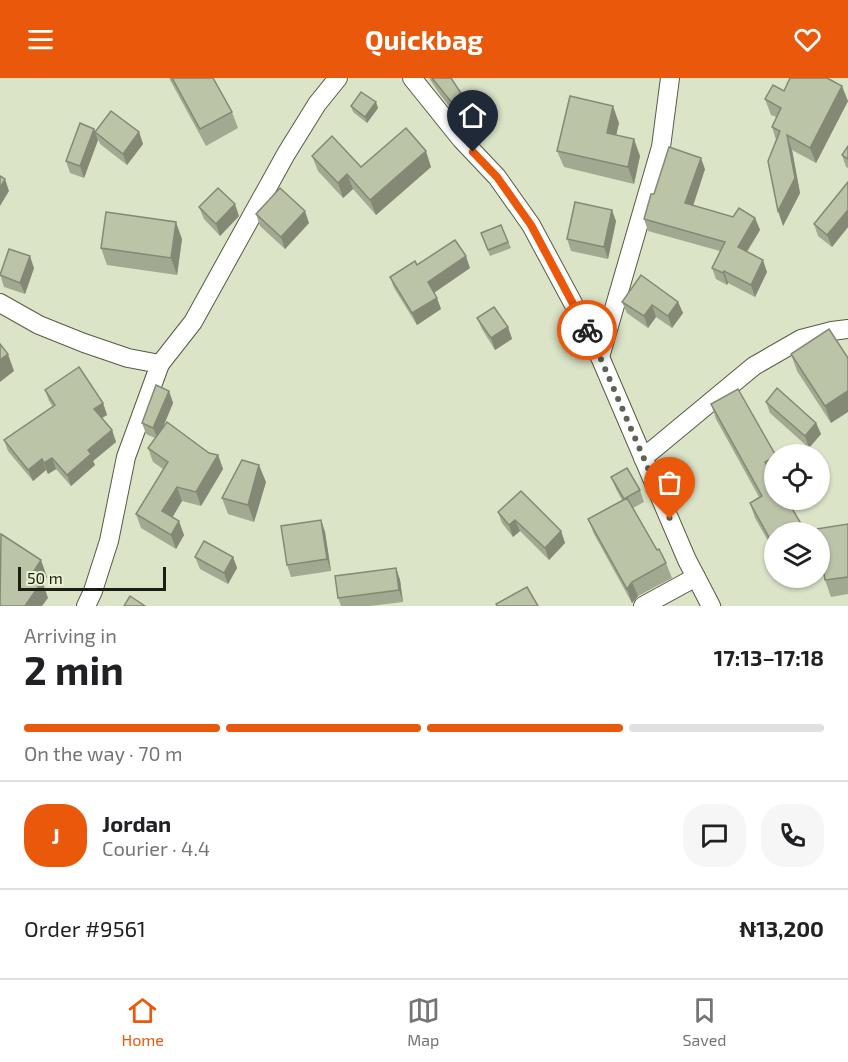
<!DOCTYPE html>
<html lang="en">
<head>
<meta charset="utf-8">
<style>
  :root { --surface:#fff; --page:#f6f6f6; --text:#202124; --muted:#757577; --line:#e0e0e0; --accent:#ea580c }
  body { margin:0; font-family:"Exo 2",sans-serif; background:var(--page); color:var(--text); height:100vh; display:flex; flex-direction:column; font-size:22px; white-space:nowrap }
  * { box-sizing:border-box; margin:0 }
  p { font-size:20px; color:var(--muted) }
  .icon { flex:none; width:33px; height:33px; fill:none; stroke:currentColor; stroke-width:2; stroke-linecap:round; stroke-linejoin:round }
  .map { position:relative; height:528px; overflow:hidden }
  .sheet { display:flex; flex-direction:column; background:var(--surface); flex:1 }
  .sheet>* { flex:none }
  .controls { position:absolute; left:764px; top:366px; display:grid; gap:12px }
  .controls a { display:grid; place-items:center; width:66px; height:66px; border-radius:50%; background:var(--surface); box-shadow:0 2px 4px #0004; font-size:30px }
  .scale { position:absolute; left:18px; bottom:15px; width:148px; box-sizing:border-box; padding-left:6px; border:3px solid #1b1e14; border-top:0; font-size:16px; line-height:21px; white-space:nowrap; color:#1b1e14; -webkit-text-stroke:4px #e8f1d4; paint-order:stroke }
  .pin { position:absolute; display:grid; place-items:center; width:51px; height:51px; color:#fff; margin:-62px -26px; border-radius:50% 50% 50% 0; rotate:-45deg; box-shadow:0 0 6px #0007 }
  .pin .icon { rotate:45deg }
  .courier { position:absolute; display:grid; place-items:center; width:60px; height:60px; margin:-30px; border:4px solid #ea580c; border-radius:50%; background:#fff; color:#222; box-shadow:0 2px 8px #0007 }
  .overview em { font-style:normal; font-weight:700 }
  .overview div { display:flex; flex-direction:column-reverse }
  .overview { display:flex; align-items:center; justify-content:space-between; height:102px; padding:0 24px }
  h1 { font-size:39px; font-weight:700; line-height:45px }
  .bar { display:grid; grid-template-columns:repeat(4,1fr); gap:9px 6px; align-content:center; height:72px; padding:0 24px }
  .bar i { height:8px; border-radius:4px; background:var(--line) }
  .bar .selected { background:var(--accent) }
  .bar p { grid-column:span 4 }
  .line { display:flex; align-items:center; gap:15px; padding:0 24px; border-top:2px solid var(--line) }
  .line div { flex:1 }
  .round { display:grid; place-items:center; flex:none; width:63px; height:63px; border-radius:24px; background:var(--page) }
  header { display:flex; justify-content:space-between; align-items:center; height:78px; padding:0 24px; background:var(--accent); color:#fff; font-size:27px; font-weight:700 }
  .tab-bar { display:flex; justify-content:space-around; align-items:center; height:84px; border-top:2px solid var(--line); background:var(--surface); font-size:16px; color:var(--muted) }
  .tab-bar a { display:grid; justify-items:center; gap:3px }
  .tab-bar .selected { color:var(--accent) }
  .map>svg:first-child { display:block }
</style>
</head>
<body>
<header><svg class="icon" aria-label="menu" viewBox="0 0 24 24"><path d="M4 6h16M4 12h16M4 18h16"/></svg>Quickbag<svg class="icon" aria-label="heart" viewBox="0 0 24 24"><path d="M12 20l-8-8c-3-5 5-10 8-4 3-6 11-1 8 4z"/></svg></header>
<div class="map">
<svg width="848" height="528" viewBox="0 0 848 528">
  <rect width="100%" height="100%" fill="#dbe4c7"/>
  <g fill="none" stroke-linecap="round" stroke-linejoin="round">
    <defs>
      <g id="street">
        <path d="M412 0 461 61 497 99 531 147 581 240 600 279 687 482 711 528"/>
        <path d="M0 225 39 247 84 265 128 280 160 286"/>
        <path d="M600 279 661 69 670 0"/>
        <path d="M643 380 754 288 801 261 832 253 848 251"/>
        <path d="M86 528 93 513 109 463 126 379 160 286 193 244 286 76 317 26 338 0"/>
        <path d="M643 528 696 499"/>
      </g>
    </defs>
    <use href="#street" stroke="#545c42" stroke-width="20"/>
    <use href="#street" stroke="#fff" stroke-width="18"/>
  </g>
  <g fill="#a1a990">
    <path d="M169 0H213L232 34 238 50 206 68Z"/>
    <path d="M429 0H451L474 35 478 46 469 53 441 18Z"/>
    <path d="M784 13 848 23 816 85 792 72 800 115 783 148 776 62 772 49 776 39 771 37 765 21Z"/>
    <path d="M351 28 378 30 367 45 353 34Z"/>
    <path d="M619 45 616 57 640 78 634 106 564 89 557 73Z"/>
    <path d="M94 51 98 62 84 100 70 95 66 83Z"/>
    <path d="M95 54H139L143 66 127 87 100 66Z"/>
    <path d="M848 68V90L846 89 842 77Z"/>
    <path d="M312 78 361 89H431L376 137 353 111 343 120 318 93Z"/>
    <path d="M705 91 693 128 733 139 755 140 760 152 747 174 767 194 755 219 728 205 727 207 716 201 712 190 720 173 648 153 644 141 654 116Z"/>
    <path d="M848 104V149L832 169 818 158 814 146Z"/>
    <path d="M199 129 239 138 220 158 204 141Z"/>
    <path d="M256 136 309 145 285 171 260 148Z"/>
    <path d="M616 143 608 181 571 173 567 161Z"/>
    <path d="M501 147 511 170 490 178 481 155Z"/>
    <path d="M182 161 177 197 107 187 101 170Z"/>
    <path d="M417 187 470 190 434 215 441 231 417 247 394 210 390 199Z"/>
    <path d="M34 190 25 216 4 209 0 196Z"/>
    <path d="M622 224H678L683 235 672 250 656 239 648 250 627 235Z"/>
    <path d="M477 240 508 249 512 261 495 272 482 251Z"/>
    <path d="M829 251 831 345 797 293 791 276Z"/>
    <path d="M45 312 103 325 107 337 102 340 112 352 116 364 93 383 95 387 71 408 56 391 48 396 46 392 33 403 8 373 4 362 53 329 49 323Z"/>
    <path d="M169 313 173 325 163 349 209 375 218 377 223 391 201 428 182 423 172 439 184 457 176 471 141 450 136 436 163 391 153 384 148 370 155 360 146 356 142 345Z"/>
    <path d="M766 324 816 345 821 356 809 370 770 335Z"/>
    <path d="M711 326 774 376V396L773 397 800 444 804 454H774V473L755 440 750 425 759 419 716 341Z"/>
    <path d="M611 399 640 412 644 424 633 430 657 472 666 485 672 500 638 518 632 525 594 456 588 441 622 422 616 411Z"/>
    <path d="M266 404 254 444 228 436 222 420Z"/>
    <path d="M498 434 561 453 565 465 549 482 520 453 513 459 502 445Z"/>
    <path d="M321 442 325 454 331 493 291 499 287 487Z"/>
    <path d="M848 446V516L831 519 825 502Z"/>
    <path d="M195 479H233L237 490 228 506 200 491Z"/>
    <path d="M396 490 400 502 403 524 370 528H341L338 520Z"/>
  </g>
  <g fill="#838975">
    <path d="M842 8 848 23 816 85 810 70Z"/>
    <path d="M376 24 378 30 367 45 365 39Z"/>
    <path d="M613 28 619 45 613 71 607 55Z"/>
    <path d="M474 35 478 46 469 53 465 41Z"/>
    <path d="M94 51 98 62 84 100 80 88Z"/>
    <path d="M139 54 143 66 127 87 123 76Z"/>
    <path d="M787 57 792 72 800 115 783 148 778 133Z"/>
    <path d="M634 61 640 78 634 106 628 89Z"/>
    <path d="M426 73 431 89 376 137 370 122Z"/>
    <path d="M701 80 705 91 690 137 685 125Z"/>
    <path d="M347 96 353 111 343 120 338 105Z"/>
    <path d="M5 101 9 113 0 128V110Z"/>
    <path d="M235 126 239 138 220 158 216 146Z"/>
    <path d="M612 132 616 143 608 181 604 169Z"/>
    <path d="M848 132V149L832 169 827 157Z"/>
    <path d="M305 133 309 145 285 171 281 159Z"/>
    <path d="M755 140 760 152 742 181 738 169Z"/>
    <path d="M176 144 182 161 177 197 171 180Z"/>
    <path d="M30 178 34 190 25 216 20 205Z"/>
    <path d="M466 178 470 190 432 216 428 204Z"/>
    <path d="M763 182 767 194 755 219 751 207Z"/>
    <path d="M724 193 728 205 727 207 723 195Z"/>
    <path d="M437 220 441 231 417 247 412 235Z"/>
    <path d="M678 224 683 235 672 250 668 238Z"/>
    <path d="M652 227 656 239 648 250 644 238Z"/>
    <path d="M508 249 512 261 495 272 491 260Z"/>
    <path d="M8 276 14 293 0 304V282Z"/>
    <path d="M169 313 173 325 158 361 153 350Z"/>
    <path d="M848 313V334L831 345 825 328Z"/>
    <path d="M103 325 107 337 98 342 94 331Z"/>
    <path d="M816 345 821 356 809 370 805 358Z"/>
    <path d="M112 352 116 364 93 383 95 387 71 408 67 397 88 372Z"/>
    <path d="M218 377 223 391 201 428 196 414Z"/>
    <path d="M52 380 56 391 48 396 44 385Z"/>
    <path d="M42 381 46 392 33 403 28 392Z"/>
    <path d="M259 387 266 404 254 444 248 427Z"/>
    <path d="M177 409 182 423 168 447 162 433Z"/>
    <path d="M321 442 325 454 331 493 327 481Z"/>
    <path d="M515 442 520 453 513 459 509 447Z"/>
    <path d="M179 443 184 457 176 471 171 457Z"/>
    <path d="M561 453 565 465 549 482 545 470Z"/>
    <path d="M233 479 237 490 228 506 224 495Z"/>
    <path d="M41 482 47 499 43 505 48 520 42 528H25L32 496Z"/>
    <path d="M396 490 400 502 403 524 399 512Z"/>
    <path d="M632 504 638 518 632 525 627 511Z"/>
  </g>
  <g fill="#bbc4a7" stroke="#838975" stroke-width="1.5">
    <path d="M172 0H213L232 34 200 51Z"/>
    <path d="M432 0H451L474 35 465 41Z"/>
    <path d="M790 0H827L842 8 810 70 787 57 795 100 778 133 768 83 780 53 772 49 781 30 765 21 773 7 784 13Z"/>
    <path d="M361 14 376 24 365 39 351 28Z"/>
    <path d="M570 18 613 28 607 55 634 61 628 89 557 73Z"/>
    <path d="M111 33 139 54 123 76 95 54Z"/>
    <path d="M80 45 94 51 80 88 66 83Z"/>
    <path d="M406 50 426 73 370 122 347 96 338 105 312 78 332 58 361 89Z"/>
    <path d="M848 68V81L842 77Z"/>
    <path d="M669 69 701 80 685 125 733 139 739 130 755 140 738 169 763 182 751 207 724 193 723 195 712 190 725 164 644 141 651 116H654Z"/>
    <path d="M0 98 5 101 0 110Z"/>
    <path d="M848 104V132L827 157 814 146Z"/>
    <path d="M218 110 235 126 216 146 199 129Z"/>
    <path d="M280 110 305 133 281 159 256 136Z"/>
    <path d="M575 124 612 132 604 169 567 161Z"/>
    <path d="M106 134 176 144 171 180 101 170Z"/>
    <path d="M501 147 508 164 488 172 481 155Z"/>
    <path d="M455 162 466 178 428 204 437 220 412 235 390 199 415 183 417 187Z"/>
    <path d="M9 171 30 178 20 205 0 197Z"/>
    <path d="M641 197 678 224 668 238 652 227 644 238 622 224Z"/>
    <path d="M494 229 508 249 491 260 477 240Z"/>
    <path d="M829 251 848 280V313L825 328 791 276Z"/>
    <path d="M0 266 8 276 0 282Z"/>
    <path d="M79 289 103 325 94 331 112 352 88 372 91 376 67 397 52 380 44 385 42 381 28 392 4 362 55 327 45 312Z"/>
    <path d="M156 307 169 313 153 350 142 345Z"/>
    <path d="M777 310 816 345 805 358 766 324Z"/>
    <path d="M738 311 775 376 774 379 765 384 774 400V422H787L800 444 782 454H774V459L770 461 750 425 762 418 711 326Z"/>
    <path d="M167 344 209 375 218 377 196 414 177 409 162 433 179 443 171 457 136 436 168 384 148 370Z"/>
    <path d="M242 382 259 387 248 427 222 420Z"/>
    <path d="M627 390 640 412 624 421 611 399Z"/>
    <path d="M521 413 561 453 545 470 515 442 509 447 498 434Z"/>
    <path d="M627 420 657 472 659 471 666 485 632 504 627 511 588 441Z"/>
    <path d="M321 442 327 481 287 487 281 448Z"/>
    <path d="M848 446V499L825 502 819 467V454H817L816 451Z"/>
    <path d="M1 456 41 482 32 496 42 503 25 528H0Z"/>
    <path d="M204 463 233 479 224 495 195 479Z"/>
    <path d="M396 490 399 512 338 520 335 498Z"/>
    <path d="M527 509 538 528H497L496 526Z"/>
    <path d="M130 518 145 528H124Z"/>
  </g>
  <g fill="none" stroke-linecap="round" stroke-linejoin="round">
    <path stroke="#5e6353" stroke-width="6" stroke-dasharray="0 10.8" d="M587 252 600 279 670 441"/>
    <path stroke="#ea580c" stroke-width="8" d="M473 74 497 99 531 147 587 252"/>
  </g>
</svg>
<div class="controls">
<a><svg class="icon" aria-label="locate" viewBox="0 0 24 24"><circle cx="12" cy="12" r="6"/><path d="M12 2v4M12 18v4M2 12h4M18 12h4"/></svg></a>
<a><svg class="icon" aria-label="layers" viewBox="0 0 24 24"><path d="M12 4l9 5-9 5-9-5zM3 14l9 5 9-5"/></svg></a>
</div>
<div class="scale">50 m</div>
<div class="pin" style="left:670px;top:441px;background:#ea580c"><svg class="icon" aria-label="bag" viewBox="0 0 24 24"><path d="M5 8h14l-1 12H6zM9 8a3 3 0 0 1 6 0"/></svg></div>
<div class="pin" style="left:473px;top:74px;background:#1f2937"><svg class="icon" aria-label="home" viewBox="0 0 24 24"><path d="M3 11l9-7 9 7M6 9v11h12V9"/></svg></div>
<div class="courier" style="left:587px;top:252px"><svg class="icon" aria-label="bike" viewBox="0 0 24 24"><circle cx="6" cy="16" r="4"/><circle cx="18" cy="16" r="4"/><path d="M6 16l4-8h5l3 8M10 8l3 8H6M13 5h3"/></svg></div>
</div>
<section class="sheet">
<div class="overview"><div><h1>2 min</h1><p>Arriving in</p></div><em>17:13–17:18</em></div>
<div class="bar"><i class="selected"></i><i class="selected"></i><i class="selected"></i><i></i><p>On the way · 70 m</p></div>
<div class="line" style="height:108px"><b class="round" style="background:var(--accent);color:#fff">J</b><div><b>Jordan</b><p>Courier · 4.4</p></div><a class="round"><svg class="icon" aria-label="chat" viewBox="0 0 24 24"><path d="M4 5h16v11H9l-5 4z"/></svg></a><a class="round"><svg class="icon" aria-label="phone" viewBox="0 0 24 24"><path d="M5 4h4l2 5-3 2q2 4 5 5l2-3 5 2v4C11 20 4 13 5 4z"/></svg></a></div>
<div class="line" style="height:78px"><div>Order #9561</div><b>₦13,200</b></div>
</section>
<nav class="tab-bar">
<a class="selected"><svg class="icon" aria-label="home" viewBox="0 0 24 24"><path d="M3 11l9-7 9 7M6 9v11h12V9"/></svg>Home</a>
<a><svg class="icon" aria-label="map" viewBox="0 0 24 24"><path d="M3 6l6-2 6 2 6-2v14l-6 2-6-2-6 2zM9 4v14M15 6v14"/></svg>Map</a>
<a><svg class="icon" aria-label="saved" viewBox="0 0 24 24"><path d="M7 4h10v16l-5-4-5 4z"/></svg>Saved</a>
</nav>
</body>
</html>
